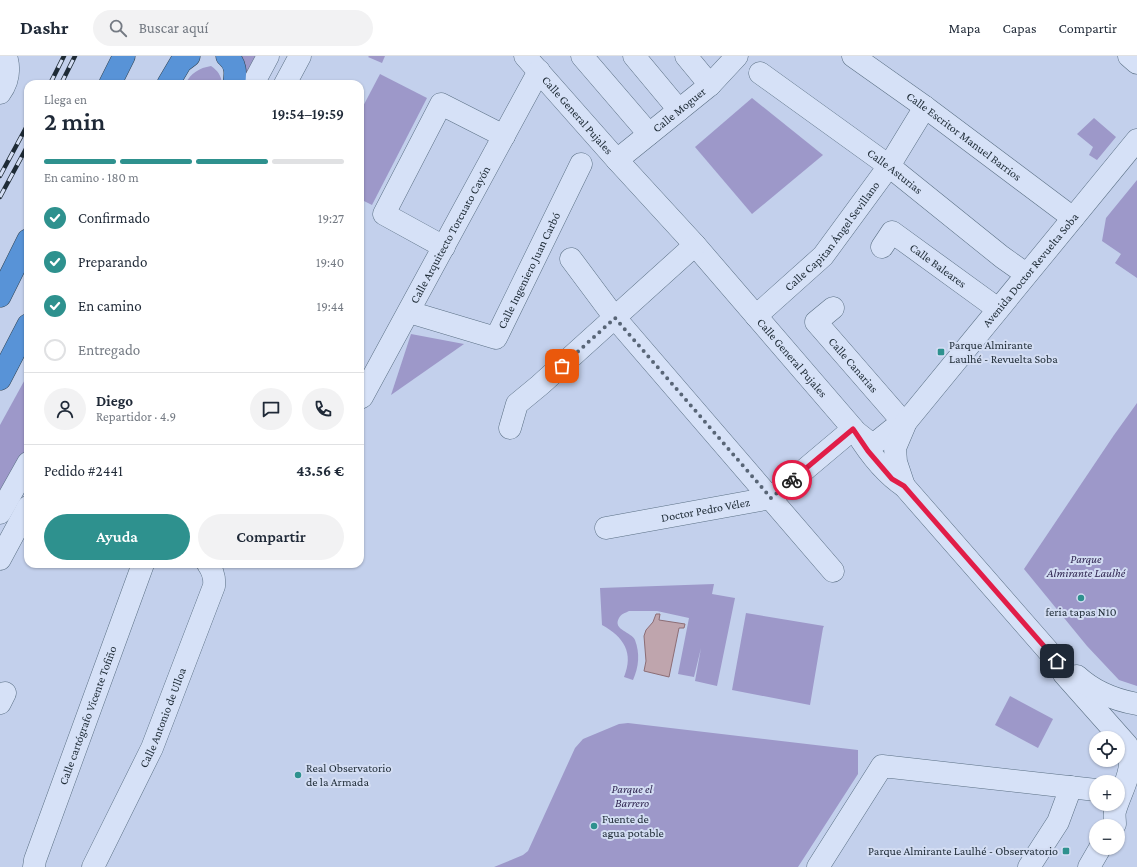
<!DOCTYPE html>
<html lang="es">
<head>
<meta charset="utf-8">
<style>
  :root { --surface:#fff; --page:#f2f2f3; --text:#1f2937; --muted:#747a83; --line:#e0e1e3; --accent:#2e918e }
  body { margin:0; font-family:"Crimson Pro",serif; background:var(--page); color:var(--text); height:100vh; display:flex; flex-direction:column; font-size:15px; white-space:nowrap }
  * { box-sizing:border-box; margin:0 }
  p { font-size:13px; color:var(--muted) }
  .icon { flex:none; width:22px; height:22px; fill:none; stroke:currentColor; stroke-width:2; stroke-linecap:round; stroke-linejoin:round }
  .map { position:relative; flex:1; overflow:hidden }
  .sheet { position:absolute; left:24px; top:24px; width:340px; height:488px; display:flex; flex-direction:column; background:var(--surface); border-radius:12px; box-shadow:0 1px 3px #0004 }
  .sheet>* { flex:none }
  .tools { position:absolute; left:1089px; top:675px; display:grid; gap:8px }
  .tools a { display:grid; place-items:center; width:36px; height:36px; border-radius:50%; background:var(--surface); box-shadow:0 1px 3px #0004; font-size:20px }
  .pin { position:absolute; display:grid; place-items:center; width:34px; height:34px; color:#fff; margin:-17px; border-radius:8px; box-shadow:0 2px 6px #0006 }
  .courier { position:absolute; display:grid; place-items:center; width:40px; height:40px; margin:-20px; border:3px solid #e11d48; border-radius:50%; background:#fff; color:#222; box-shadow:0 1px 5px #0007 }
  .overview em { font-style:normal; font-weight:600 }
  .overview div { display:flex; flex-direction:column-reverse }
  .overview { display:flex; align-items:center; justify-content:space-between; height:68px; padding:0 20px }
  h1 { font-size:26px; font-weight:600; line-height:30px }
  .bar { display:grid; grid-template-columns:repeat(4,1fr); gap:6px 4px; align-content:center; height:48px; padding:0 20px }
  .bar i { height:5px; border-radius:3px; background:var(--line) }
  .bar .active { background:var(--accent) }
  .bar p { grid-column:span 4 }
  .line { display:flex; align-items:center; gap:10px; padding:0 20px; border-top:1px solid var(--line) }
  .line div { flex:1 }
  .round { display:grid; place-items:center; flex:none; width:42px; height:42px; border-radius:21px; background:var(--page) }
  ol { padding:0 20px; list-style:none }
  li { display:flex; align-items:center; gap:12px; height:44px }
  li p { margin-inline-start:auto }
  li .icon { padding:4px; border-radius:50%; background:var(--accent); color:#fff; stroke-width:4 }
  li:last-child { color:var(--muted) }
  li i { width:22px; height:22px; border:2px solid var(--line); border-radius:50% }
  .primary-button { display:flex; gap:8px; margin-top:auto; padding:8px 20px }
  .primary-button a { flex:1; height:46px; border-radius:24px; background:var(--accent); color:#fff; font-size:16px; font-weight:600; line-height:46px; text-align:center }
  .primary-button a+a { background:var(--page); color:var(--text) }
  header { display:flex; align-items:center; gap:24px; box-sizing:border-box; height:56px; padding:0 20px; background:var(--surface); border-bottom:1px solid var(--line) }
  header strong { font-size:19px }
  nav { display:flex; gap:22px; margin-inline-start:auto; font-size:14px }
  .search { width:280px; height:36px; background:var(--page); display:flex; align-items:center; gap:10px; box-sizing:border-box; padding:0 14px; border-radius:22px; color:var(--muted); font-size:15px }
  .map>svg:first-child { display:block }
</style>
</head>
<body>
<header>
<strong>Dashr</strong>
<div class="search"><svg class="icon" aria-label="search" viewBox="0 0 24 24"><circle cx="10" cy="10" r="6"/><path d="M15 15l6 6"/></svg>Buscar aquí</div>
<nav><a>Mapa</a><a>Capas</a><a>Compartir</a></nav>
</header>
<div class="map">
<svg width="1137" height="811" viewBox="0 0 1137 811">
  <rect width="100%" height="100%" fill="#c3d0ec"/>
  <g fill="#9d98c9">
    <path d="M238 0H257L243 28Z"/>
    <path d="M369 0H385L382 7 368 1Z"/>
    <path d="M211 10C218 15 221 19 222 28H185C191 17 199 12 211 10Z"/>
    <path d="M380 18 427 42 372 149 360 143V56Z"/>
    <path d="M752 42 823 99 752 158 695 91Z"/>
    <path d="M1094 62 1116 81 1097 104 1089 99 1093 91 1077 78Z"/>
    <path d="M1137 124V222L1115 207 1121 198 1102 185 1106 162Z"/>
    <path d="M411 278 464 288 391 339Z"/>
    <path d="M28 318V394L0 443V369Z"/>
    <path d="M1137 347V630L1119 624 1087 590 1024 513 1114 379Z"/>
    <path d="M714 528 712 538 735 542 717 630 695 625 701 592 694 621 678 618 689 562 657 555H629C625 557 621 558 619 562 612 574 632 576 635 584 640 597 639 611 633 624L624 621C634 597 624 581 602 569L600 532Z"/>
    <path d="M746 557 824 570 823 572 810 649 732 634Z"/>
    <path d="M1010 640 1053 663 1038 692 995 669Z"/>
    <path d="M628 667 858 694V718L798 811H494L523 799 528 795 575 692 583 683 619 668Z"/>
  </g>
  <path fill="#bfa5ad" stroke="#8c6d75" d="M656 558H660L659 564 685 568 684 572H679L669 621 644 615 646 605 644 580 646 574 653 566Z"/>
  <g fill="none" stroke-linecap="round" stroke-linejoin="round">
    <defs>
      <g id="minor">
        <path id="s1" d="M525 0 617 104 695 189 856 376C869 397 884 417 904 430L1057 605 1064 618 1127 689C1137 711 1121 734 1115 755 1114 759 1115 764 1115 768"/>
        <path d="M582 0 649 78"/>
        <path d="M634 0 679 54"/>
        <path d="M686 0 710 29"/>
        <path id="s2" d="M853 0 925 51 1073 162"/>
        <path d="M1129 0 1137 7"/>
        <path id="s3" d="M760 17 889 110 1002 201 1026 218"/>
        <path d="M253 28 268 0"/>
        <path d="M285 28 300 0"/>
        <path d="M0 37C8 26 10 13 6 0"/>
        <path id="s4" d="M617 104 710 29 737 0"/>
        <path d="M444 191 384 158 441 48 504 80"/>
        <path id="s5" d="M882 191 892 176 998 253"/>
        <path d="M571 203 615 262 833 515"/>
        <path id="s6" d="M833 252 816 266 896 358 906 366 893 373 878 385 870 387 856 376"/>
        <path id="s7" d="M409 256 496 282 581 108"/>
        <path id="s8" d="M756 260 823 200 889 110 925 51"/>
        <path id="s9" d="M360 342 362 341 539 15"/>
        <path d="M510 372 517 348 540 329 695 189"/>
        <path id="s10" d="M904 430 896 406 895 392 906 366 1137 84"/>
        <path d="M0 457 28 407"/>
        <path id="s11" d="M606 472 771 442 853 373"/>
        <path d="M0 503 28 451"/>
        <path d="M1077 620C1093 635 1115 644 1137 648"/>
        <path d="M0 647 5 637"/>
        <path id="s12" d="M34 811 35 804 143 508"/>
        <path id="s13" d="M93 811 152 692 214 530C215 521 213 515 208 508"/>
        <path d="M818 811 882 710 1096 734"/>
        <path d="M1029 811 1058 766 1071 731"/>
        <path d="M1089 811 1100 792"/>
      </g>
      <g id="highway">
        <path d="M227 0C236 8 236 16 234 28"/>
        <path d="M110 28 124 0"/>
        <path d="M168 28 181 6 189 0"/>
        <path d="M0 240 28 184"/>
        <path d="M0 323 28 269"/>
      </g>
    </defs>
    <use href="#minor" stroke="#5b7085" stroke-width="23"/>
    <use href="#highway" stroke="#2f4353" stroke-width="23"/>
    <use href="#minor" stroke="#d6e1f7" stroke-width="22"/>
    <use href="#highway" stroke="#5893d7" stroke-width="22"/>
    <defs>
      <g id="rail">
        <path d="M50 28 64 0"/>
        <path d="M61 28 75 0"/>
        <path d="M0 120 28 68"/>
        <path d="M0 141 28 89"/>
      </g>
    </defs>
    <use href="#rail" stroke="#1e2b36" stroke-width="4.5"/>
    <use href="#rail" stroke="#d3ddf3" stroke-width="3" stroke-dasharray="9" stroke-linecap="butt"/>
  </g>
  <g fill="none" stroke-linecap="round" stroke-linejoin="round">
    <path stroke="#586576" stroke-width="4" stroke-dasharray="0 7.2" d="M562 310 615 262 771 442 792 424"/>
    <path stroke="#e11d48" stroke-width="5" d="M792 424 853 373 868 395 892 423 904 430 1057 605"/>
  </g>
  <g fill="#2e918e" stroke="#d3ddf3" stroke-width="1.5">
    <rect x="937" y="292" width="8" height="8" rx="2"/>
    <circle cx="1081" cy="542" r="4"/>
    <circle cx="298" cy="719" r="4"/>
    <circle cx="594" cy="770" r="4"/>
    <rect x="1062" y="791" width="8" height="8" rx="2"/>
  </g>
  <g text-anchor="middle" stroke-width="4" stroke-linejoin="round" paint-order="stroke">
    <g font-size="12" fill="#1e2b36" stroke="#d3ddf3">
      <text dy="4" stroke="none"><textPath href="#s4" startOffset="80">Calle Moguer</textPath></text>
      <text dy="4" stroke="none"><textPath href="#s1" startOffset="79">Calle General Pujales</textPath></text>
      <text dy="4" stroke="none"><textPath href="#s2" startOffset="137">Calle Escritor Manuel Barrios</textPath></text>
      <text dy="4" stroke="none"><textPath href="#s3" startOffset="167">Calle Asturias</textPath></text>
      <text dy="4" stroke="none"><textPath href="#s9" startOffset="187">Calle Arquitecto Torcuato Cayón</textPath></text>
      <text dy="4" stroke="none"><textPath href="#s8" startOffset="111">Calle Capitan Ángel Sevillano</textPath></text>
      <text dy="4" stroke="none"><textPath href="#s5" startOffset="75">Calle Baleares</textPath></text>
      <text dy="4" stroke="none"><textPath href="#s7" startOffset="166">Calle Ingeniero Juan Carbó</textPath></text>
      <text dy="4" stroke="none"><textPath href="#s10" startOffset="264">Avenida Doctor Revuelta Soba</textPath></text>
      <text dy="4" stroke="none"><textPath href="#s1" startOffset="403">Calle General Pujales</textPath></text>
      <text dy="4" stroke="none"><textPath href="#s6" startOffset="79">Calle Canarias</textPath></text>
      <text dy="4" stroke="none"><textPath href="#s11" startOffset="101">Doctor Pedro Vélez</textPath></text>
      <text dy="4" stroke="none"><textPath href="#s12" startOffset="161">Calle cartógrafo Vicente Tofiño</textPath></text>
      <text dy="4" stroke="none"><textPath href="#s13" startOffset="165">Calle Antonio de Ulloa</textPath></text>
    </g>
    <g font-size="12" fill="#1e2b36" stroke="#d3ddf3" text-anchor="start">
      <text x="949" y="293">Parque Almirante<tspan x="949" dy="14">Laulhé - Revuelta Soba</tspan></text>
      <text x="1081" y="560" text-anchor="middle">feria tapas N10</text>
      <text x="306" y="716">Real Observatorio<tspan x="306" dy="14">de la Armada</tspan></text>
      <text x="602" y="767">Fuente de<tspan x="602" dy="14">agua potable</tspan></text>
      <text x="1058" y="799" text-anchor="end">Parque Almirante Laulhé - Observatorio</text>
    </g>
    <g font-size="12" font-style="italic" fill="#302651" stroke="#d3ddf3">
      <text x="1086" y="507">Parque<tspan x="1086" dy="14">Almirante Laulhé</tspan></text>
      <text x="632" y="737">Parque el<tspan x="632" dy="14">Barrero</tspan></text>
    </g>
  </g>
</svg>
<div class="tools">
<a><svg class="icon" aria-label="locate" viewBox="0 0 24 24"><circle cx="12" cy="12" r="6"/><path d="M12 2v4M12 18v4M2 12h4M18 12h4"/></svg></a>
<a>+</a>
<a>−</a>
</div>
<div class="pin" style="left:562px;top:310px;background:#ea580c"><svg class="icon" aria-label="bag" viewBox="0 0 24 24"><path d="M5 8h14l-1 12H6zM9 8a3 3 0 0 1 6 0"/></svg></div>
<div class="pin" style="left:1057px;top:605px;background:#1f2937"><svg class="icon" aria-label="home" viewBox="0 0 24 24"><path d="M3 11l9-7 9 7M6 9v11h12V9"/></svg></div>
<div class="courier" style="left:792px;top:424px"><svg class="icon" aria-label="bike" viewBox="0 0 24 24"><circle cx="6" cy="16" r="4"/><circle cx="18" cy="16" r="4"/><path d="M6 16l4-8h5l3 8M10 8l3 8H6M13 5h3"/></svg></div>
<section class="sheet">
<div class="overview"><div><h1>2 min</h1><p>Llega en</p></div><em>19:54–19:59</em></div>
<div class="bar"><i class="active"></i><i class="active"></i><i class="active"></i><i></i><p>En camino · 180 m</p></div>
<ol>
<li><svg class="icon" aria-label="check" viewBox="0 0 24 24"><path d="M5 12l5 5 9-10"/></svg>Confirmado<p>19:27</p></li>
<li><svg class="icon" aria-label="check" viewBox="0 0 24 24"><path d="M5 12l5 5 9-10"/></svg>Preparando<p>19:40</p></li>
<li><svg class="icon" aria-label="check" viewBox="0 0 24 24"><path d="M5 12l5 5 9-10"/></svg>En camino<p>19:44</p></li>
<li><i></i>Entregado</li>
</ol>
<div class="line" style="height:72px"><a class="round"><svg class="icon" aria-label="person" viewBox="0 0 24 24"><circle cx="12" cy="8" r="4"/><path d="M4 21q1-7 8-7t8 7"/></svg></a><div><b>Diego</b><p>Repartidor · 4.9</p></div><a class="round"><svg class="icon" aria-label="chat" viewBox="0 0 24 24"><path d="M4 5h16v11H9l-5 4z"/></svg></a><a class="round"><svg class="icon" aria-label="phone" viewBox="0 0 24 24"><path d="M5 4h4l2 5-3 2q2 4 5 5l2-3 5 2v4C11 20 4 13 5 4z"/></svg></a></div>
<div class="line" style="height:52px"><div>Pedido #2441</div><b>43.56 €</b></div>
<div class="primary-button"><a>Ayuda</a><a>Compartir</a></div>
</section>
</div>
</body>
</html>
